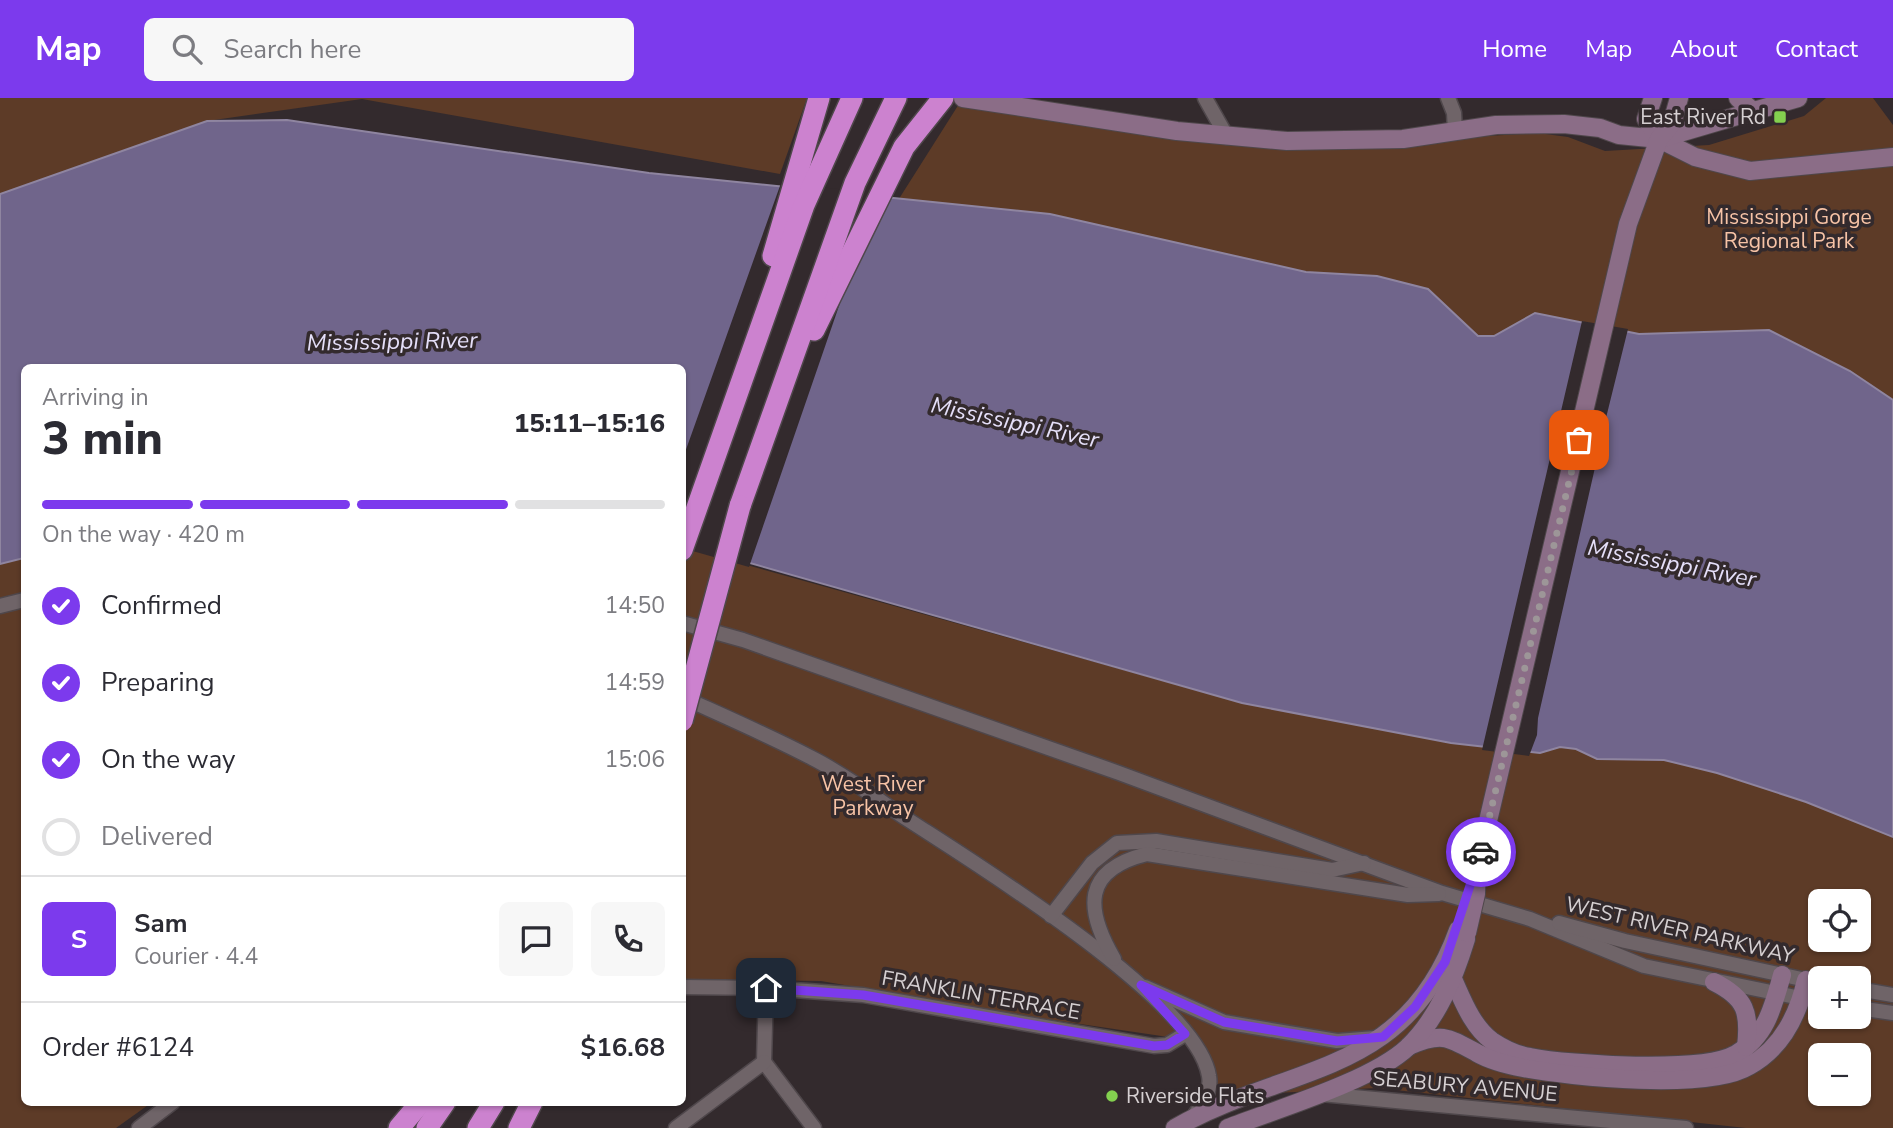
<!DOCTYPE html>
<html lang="en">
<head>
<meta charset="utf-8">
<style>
  :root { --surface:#fff; --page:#f7f7f7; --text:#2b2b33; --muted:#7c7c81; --line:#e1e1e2; --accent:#7c3aed }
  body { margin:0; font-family:"Nunito Sans",sans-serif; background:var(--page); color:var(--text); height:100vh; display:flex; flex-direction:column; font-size:26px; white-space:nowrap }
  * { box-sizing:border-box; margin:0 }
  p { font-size:23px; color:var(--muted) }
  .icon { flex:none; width:38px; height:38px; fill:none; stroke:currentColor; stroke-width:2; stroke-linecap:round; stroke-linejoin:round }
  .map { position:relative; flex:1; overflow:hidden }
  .drawer { position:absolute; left:21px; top:266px; width:665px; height:742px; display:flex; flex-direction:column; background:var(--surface); border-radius:10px; box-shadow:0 2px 5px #0004 }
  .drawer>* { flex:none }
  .tools { position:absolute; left:1808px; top:791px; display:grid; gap:14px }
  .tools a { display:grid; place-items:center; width:63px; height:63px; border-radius:10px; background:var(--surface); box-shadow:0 2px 5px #0004; font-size:35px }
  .pin { position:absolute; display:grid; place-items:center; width:60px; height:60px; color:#fff; margin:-30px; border-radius:14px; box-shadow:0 4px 10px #0006 }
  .courier { position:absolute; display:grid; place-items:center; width:70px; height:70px; margin:-35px; border:5px solid #7c3aed; border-radius:50%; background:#fff; color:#222; box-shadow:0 2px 9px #0007 }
  .overview em { font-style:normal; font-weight:800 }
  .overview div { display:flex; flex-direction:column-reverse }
  .overview { display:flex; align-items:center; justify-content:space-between; height:119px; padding:0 21px }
  h1 { font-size:46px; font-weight:800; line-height:52px }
  .bar { display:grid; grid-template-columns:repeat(4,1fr); gap:10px 7px; align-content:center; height:84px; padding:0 21px }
  .bar i { height:9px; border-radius:5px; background:var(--line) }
  .bar .selected { background:var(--accent) }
  .bar p { grid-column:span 4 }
  .line { display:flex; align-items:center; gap:18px; padding:0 21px; border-top:2px solid var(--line) }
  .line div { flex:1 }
  .round { display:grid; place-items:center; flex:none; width:74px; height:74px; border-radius:10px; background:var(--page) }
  ol { padding:0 21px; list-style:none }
  li { display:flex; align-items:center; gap:21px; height:77px }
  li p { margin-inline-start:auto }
  li .icon { padding:7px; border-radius:50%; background:var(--accent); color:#fff; stroke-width:4 }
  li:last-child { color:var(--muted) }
  li i { width:38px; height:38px; border:4px solid var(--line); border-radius:50% }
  header { display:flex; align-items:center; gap:42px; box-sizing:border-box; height:98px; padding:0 35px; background:var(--accent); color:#fff }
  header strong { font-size:33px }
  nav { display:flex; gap:38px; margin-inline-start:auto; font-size:24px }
  .search { width:490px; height:63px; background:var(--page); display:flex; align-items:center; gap:18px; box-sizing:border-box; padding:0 24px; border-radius:10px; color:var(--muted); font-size:26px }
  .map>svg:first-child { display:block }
</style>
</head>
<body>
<header>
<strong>Map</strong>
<div class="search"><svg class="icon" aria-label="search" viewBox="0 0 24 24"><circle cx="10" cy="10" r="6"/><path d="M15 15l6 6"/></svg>Search here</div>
<nav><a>Home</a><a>Map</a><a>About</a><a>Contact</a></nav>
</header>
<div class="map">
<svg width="1893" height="1030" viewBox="0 0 1893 1030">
  <rect width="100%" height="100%" fill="#332a2d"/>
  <g fill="#5d3b27" fill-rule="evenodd">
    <path d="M0 0H807L780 76 362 1 207 23 0 96Z"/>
    <path d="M1826 0H1873L1893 27V312L1709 233 1639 236 1535 215 1494 238H1478L1428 191 1378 178 1306 174 890 115 959 6 1300 49H1410L1487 38 1538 35 1568 39 1605 53 1709 47 1804 18Z"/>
    <path d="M682 449 1242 605 1451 645 1540 655 1560 649 1576 651 1597 661 1664 662 1717 675 1806 704 1893 739V1030H1746L1377 990 1217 998 1214 970 1202 944 1033 919 821 883 683 881ZM1820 803H1858V842H1820ZM1820 880H1858V919H1820ZM1820 957H1858V996H1820Z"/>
    <path d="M24 460V1004L151 1005 116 1030H0V466Z"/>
  </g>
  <path fill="#70658b" stroke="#8f85a0" stroke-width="2" d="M287 22 649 75 1050 116 1306 174 1377 178 1428 191 1478 238H1494L1535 215 1639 236 1769 232 1850 273 1893 302V739L1806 704 1717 675 1664 662 1597 661 1576 651 1560 649 1540 655 1451 645 1242 605 683 446 682 270H24V460L0 466V96L207 23Z"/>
  <g fill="#332a2d">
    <path d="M781 85 886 96 860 147 749 469 682 450 683 360Z"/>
    <path d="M1582 223 1628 231 1604 328 1607 332 1604 346 1599 352 1538 620 1537 637 1529 658 1482 652Z"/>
  </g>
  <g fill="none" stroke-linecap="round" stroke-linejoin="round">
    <defs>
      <g id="street">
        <path d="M1205 0 1227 39"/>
        <path d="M1448 0 1454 15 1455 33"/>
        <path d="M0 508 24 502"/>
        <path d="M682 525 743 542 1119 675 1442 795 1530 821 1644 868 1820 904"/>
        <path d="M682 599C726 619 770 638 812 660 846 677 878 702 910 723 976 766 1197 902 1209 978 1212 994 1201 1008 1192 1021"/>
        <path d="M1051 818 1092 765 1117 745 1156 743 1332 772 1364 765"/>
        <path d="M1559 825 1625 843 1820 885"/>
        <path d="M1114 861C1085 811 1082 772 1147 756L1408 797 1439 796"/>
        <path d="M682 889 766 890 863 897 1154 948 1167 947 1185 936"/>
        <path d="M1145 889 1224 924 1337 943 1375 940"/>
        <path d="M1858 891 1893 897"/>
        <path d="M1858 910 1893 915"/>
        <path d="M764 964 814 1030"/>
        <path d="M764 964 766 890"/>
        <path d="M1321 996 1686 1030"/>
        <path d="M139 1030 173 1004"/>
        <path d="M676 1030 764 964"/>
      </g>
      <g id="secondary">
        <path d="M963 0 1177 33 1287 43 1403 41 1496 27 1564 26 1600 30 1619 37 1659 41 1695 59 1750 73 1893 59"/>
        <path d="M1653 0 1646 21 1659 41"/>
        <path d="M1738 0 1755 15"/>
        <path d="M1659 41 1798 0"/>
        <path d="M1477 770 1628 126 1659 41 1672 25 1679 0"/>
        <path d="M1453 881C1463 903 1472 928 1492 943 1504 951 1516 957 1530 959 1570 967 1703 975 1736 956 1766 939 1773 909 1782 877"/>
        <path d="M1714 884C1746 900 1750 914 1746 949"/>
        <path d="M1409 948C1442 934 1448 939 1477 955 1491 963 1508 967 1523 970 1572 979 1708 993 1749 968 1782 950 1798 917 1806 882"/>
        <path d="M1175 1030C1290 965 1405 980 1458 832"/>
        <path d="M1228 1030C1277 1011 1372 983 1408 949 1438 920 1454 880 1466 841"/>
      </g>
      <g id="highway">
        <path d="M773 158 819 0"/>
        <path d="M814 232 904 49 943 0"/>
        <path d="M740 408 855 85 896 0"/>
        <path d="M682 452 804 107 852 0"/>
        <path d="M399 1030 421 1004"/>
        <path d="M427 1030 445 1004"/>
        <path d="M478 1030 494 1004"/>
        <path d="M519 1030 532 1004"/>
      </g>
    </defs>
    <use href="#street" stroke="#4f474b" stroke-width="17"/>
    <use href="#secondary" stroke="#4f474b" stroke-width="20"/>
    <use href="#highway" stroke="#4f474b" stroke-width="24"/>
    <use href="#street" stroke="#6f6468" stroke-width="14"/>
    <use href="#secondary" stroke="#8b6d87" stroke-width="18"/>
    <use href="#highway" stroke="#cc82cf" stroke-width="21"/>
    <defs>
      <path id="secondary-bridge" d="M1467 835 1476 796 1477 770"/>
      <path id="highway-bridge" d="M682 623 740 408"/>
    </defs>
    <use href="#secondary-bridge" stroke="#4f474b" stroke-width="20" stroke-linecap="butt"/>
    <use href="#highway-bridge" stroke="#4f474b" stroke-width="24" stroke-linecap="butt"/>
    <use href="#secondary-bridge" stroke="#8b6d87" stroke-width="18"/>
    <use href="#highway-bridge" stroke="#cc82cf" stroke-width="21"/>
  </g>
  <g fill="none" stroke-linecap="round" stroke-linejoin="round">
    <path stroke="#9d9698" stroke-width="7" stroke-dasharray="0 12.6" d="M1481 754 1579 342"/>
    <path stroke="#7c3aed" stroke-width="9" d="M766 890 863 897 1154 948 1167 947 1185 936 1141 887 1224 924 1337 943 1383 939 1415 909 1445 864 1481 754"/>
  </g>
  <g fill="#83d04f" stroke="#332a2d" stroke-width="2.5">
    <rect x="1773" y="12" width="14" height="14" rx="3.5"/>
    <circle cx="1112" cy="998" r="7"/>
  </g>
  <g text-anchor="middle" stroke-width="7" stroke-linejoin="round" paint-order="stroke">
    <g font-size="21" fill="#d6d0d2" stroke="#332a2d" text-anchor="end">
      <text x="1766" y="26">East River Rd</text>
      <text x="1126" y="1005" text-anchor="start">Riverside Flats</text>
    </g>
    <g font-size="21" fill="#f7c3a6" stroke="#332a2d">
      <text x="1789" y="126">Mississippi Gorge<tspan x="1789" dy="24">Regional Park</tspan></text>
      <text x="873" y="693">West River<tspan x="873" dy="24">Parkway</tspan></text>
    </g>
    <g font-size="21" fill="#d6d0d2" stroke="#332a2d">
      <text transform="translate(1680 832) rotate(13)" y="7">WEST RIVER PARKWAY</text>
      <text transform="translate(981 897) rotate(10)" y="7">FRANKLIN TERRACE</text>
      <text transform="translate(1465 988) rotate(5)" y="7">SEABURY AVENUE</text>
    </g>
    <g font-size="23" font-style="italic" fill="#e5dff9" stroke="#332a2d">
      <text transform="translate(392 243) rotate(-1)" y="8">Mississippi River</text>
      <text transform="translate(1015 324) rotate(12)" y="8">Mississippi River</text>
      <text transform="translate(1672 465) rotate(11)" y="8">Mississippi River</text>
    </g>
  </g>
</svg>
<div class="tools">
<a><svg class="icon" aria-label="locate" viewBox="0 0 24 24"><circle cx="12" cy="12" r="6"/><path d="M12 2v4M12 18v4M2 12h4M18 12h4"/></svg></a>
<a>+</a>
<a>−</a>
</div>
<div class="pin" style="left:1579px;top:342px;background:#ea580c"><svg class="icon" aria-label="bag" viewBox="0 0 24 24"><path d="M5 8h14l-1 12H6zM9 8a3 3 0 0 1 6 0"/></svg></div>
<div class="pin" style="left:766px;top:890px;background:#1f2937"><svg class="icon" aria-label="home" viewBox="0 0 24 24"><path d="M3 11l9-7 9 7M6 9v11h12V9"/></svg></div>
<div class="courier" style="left:1481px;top:754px"><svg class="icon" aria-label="car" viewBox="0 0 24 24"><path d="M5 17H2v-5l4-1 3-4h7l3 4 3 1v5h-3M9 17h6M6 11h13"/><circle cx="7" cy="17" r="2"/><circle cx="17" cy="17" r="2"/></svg></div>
<section class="drawer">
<div class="overview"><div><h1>3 min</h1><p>Arriving in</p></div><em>15:11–15:16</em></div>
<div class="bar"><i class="selected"></i><i class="selected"></i><i class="selected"></i><i></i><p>On the way · 420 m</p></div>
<ol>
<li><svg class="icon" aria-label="check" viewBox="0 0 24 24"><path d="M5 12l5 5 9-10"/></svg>Confirmed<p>14:50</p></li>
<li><svg class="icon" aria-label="check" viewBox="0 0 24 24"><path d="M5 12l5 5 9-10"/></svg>Preparing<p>14:59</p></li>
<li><svg class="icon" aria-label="check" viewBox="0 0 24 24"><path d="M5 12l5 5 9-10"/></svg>On the way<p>15:06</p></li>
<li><i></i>Delivered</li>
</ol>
<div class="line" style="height:126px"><b class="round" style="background:var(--accent);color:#fff">S</b><div><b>Sam</b><p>Courier · 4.4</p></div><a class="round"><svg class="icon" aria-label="chat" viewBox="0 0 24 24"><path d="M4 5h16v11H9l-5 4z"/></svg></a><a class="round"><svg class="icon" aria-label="phone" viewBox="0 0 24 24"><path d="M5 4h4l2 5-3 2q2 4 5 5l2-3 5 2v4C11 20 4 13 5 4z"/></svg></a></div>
<div class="line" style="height:91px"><div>Order #6124</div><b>$16.68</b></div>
</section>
</div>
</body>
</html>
